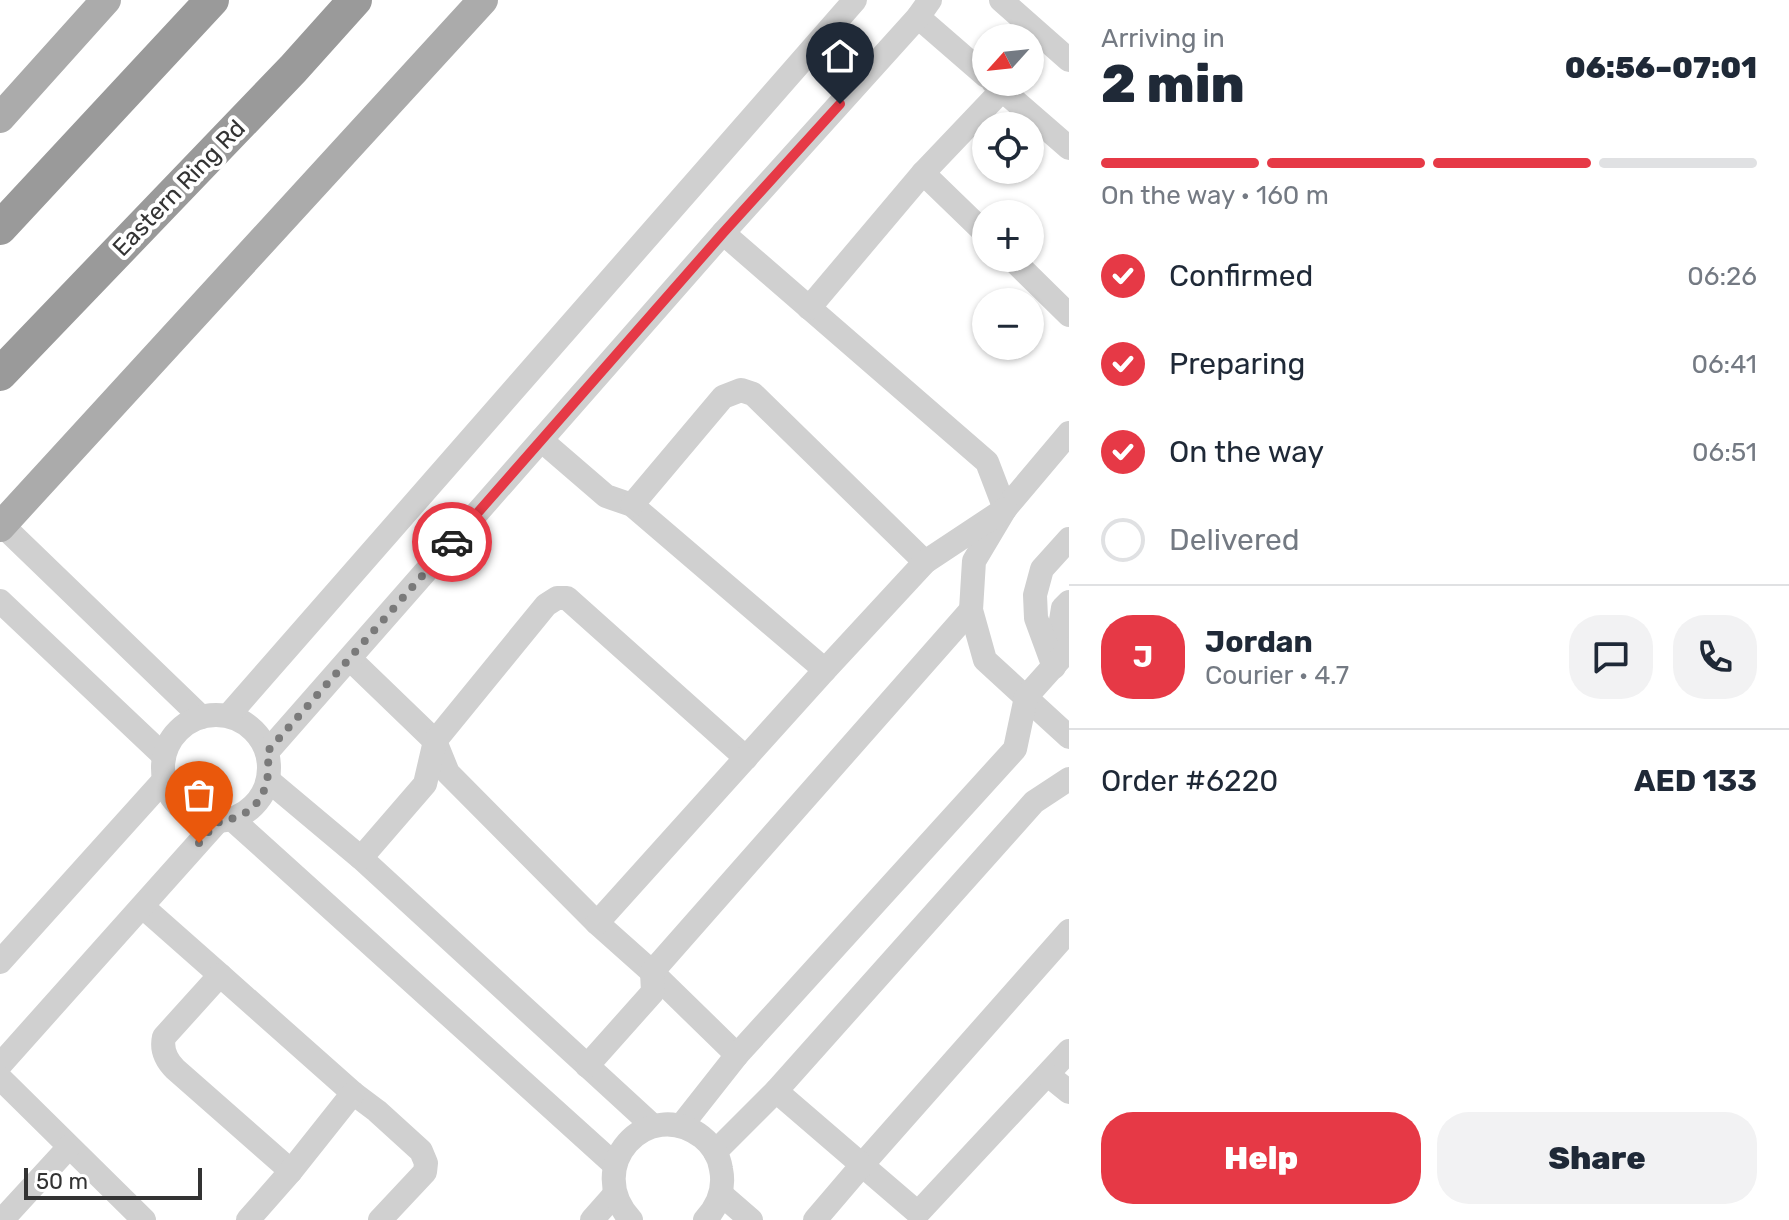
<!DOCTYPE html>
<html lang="en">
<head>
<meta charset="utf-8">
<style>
  :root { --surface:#fff; --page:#f2f2f3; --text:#1f2937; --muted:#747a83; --line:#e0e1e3; --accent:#e63946 }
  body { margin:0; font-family:Rubik,sans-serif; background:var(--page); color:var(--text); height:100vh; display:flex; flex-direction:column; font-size:30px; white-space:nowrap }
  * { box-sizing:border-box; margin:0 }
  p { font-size:26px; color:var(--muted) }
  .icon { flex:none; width:44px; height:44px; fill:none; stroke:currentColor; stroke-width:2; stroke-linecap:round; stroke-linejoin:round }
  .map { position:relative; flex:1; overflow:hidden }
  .side { display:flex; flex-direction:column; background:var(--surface); width:720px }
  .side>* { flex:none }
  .needle { width:52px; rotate:243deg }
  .tools { position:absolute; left:972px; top:24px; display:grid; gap:16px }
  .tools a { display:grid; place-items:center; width:72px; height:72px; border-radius:50%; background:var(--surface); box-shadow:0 2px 6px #0004; font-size:40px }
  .scale { position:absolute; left:24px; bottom:20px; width:178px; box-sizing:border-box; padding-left:8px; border:4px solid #333; border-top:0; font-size:22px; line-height:28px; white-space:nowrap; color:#333; -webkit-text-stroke:6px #fff; paint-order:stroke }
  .pin { position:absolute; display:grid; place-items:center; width:68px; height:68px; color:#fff; margin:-82px -34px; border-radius:50% 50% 50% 0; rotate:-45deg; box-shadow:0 0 8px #0007 }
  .pin .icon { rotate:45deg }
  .courier { position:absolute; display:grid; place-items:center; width:80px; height:80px; margin:-40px; border:6px solid #e63946; border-radius:50%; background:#fff; color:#222; box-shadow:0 2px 10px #0007 }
  .headline em { font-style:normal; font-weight:800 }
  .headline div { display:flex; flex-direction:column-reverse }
  .headline { display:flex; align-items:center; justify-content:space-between; height:136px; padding:0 32px }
  h1 { font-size:52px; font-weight:800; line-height:60px }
  .bar { display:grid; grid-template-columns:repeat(4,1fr); gap:12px 8px; align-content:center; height:96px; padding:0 32px }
  .bar i { height:10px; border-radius:6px; background:var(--line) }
  .bar .on { background:var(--accent) }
  .bar p { grid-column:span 4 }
  .line { display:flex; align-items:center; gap:20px; padding:0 32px; border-top:2px solid var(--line) }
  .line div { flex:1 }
  .round { display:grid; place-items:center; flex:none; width:84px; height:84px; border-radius:32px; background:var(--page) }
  ol { padding:0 32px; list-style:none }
  li { display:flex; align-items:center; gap:24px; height:88px }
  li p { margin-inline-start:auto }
  li .icon { padding:8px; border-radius:50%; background:var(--accent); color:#fff; stroke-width:4 }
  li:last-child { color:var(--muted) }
  li i { width:44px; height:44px; border:4px solid var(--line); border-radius:50% }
  .button { display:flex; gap:16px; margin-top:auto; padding:16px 32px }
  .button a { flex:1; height:92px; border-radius:32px; background:var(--accent); color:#fff; font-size:32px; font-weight:800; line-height:92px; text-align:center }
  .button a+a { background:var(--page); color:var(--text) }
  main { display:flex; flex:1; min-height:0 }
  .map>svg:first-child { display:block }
</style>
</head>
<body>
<main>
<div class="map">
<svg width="1069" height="1220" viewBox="0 0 1069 1220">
  <rect width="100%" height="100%" fill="#fff"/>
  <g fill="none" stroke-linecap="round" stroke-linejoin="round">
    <g stroke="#d0d0d0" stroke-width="24">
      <path d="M1001 0 1069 60"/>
      <path d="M918 17 986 76"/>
      <path d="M993 82 1069 148"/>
      <path d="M723 233 987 462 1005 509"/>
      <path d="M986 234 923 173 1002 90"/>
      <path d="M1011 258 1069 315"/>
      <path d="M809 308 923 173"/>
      <path d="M1069 433 1005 509 974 561 971 610 985 660 1069 737"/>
      <path d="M541 440 606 496 632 505 825 670"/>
      <path d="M632 505 723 397 741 390 753 394 925 562"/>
      <path d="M2 525 201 717"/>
      <path d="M0 601 164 756"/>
      <path d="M350 659 435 741 448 773 597 923 652 972 737 1055"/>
      <path d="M1054 664 1063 608 1069 602"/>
      <path d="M1054 667 1036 618 1035 595 1042 569 1069 539"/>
      <circle cx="216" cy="768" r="53"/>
      <path d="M228 716 855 0"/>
      <path d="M267 752 723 233 918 17 930 0"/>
      <path d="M268 780 361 858 653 1126"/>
      <path d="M232 819 615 1165"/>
      <path d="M361 858 425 784 435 741 546 605 557 598H567L746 758"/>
      <path d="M143 907 220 975"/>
      <path d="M597 923 825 670 925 562 1005 509"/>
      <path d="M1069 931 862 1165 918 1213 1069 1051"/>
      <path d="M0 962 164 780"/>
      <path d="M0 1065 218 821"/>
      <path d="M587 1066 653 992 652 972 971 610"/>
      <path d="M1048 1075 1069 1092"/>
      <path d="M0 1078 144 1220"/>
      <path d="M776 1091 862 1165 815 1220"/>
      <path d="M681 1126 737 1055 1015 749 1026 697 1069 649"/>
      <path d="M715 1152 776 1091 1034 802 1069 779"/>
      <path d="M291 1171 175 1069C166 1060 161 1050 164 1037L220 975 353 1093 377 1111 421 1151 426 1163 425 1172 380 1220"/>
      <path d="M721 1194 751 1220"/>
      <path d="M2 1220 69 1147"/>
      <path d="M248 1220 291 1171 353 1093"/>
      <path d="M592 1220 615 1194"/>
      <path d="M631 1220C582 1167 647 1095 702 1137 712 1145 719 1156 721 1169 725 1189 718 1206 705 1220"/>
    </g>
    <g stroke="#ababab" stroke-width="30">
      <path d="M0 118 106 0"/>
      <path d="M0 527 483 0"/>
    </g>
    <g stroke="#9a9a9a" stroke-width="34">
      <path d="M0 228 212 0"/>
      <path d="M0 374 293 69 355 0"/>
    </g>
  </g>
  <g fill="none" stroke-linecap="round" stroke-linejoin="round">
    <path stroke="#7a7a7a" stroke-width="8" stroke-dasharray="0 14.4" d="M199 843C205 837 210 829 216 824 221 820 227 820 234 818 263 809 272 780 267 752L452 542"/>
    <path stroke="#e63946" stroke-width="10" d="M452 542 723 233 840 104"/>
  </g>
  <g text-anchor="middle" stroke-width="8" stroke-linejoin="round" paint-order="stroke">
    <g font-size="24" fill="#333" stroke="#fff">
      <text transform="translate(179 188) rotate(-46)" y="8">Eastern Ring Rd</text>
    </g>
  </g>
</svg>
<div class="tools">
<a><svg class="needle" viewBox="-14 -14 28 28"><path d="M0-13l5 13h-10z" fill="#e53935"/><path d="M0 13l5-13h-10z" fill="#747a83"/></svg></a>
<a><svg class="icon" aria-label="locate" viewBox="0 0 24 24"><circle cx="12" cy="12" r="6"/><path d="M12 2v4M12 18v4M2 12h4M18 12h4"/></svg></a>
<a>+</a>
<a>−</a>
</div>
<div class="scale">50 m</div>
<div class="pin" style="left:199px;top:843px;background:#ea580c"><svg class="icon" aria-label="bag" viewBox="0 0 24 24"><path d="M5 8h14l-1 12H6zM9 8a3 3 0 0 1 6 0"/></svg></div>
<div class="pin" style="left:840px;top:104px;background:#1f2937"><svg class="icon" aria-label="home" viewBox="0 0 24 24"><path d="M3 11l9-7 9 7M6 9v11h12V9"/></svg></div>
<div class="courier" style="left:452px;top:542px"><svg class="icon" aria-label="car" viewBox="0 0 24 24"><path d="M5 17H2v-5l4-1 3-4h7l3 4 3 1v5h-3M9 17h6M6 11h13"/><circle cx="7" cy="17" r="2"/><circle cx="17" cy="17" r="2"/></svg></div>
</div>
<section class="side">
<div class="headline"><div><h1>2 min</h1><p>Arriving in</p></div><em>06:56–07:01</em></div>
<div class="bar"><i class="on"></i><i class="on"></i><i class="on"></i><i></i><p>On the way · 160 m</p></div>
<ol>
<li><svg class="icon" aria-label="check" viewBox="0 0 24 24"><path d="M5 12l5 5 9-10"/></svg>Confirmed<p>06:26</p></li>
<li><svg class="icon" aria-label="check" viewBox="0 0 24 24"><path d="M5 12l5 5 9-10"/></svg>Preparing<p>06:41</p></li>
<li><svg class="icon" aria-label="check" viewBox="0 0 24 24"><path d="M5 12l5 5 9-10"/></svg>On the way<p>06:51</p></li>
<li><i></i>Delivered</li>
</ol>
<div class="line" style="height:144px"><b class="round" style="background:var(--accent);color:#fff">J</b><div><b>Jordan</b><p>Courier · 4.7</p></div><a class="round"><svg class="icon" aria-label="chat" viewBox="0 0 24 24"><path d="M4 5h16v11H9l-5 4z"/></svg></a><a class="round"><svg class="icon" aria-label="phone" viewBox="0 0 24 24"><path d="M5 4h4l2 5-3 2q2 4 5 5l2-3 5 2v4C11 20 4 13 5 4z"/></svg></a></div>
<div class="line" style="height:104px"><div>Order #6220</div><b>AED 133</b></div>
<div class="button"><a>Help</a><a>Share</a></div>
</section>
</main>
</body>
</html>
